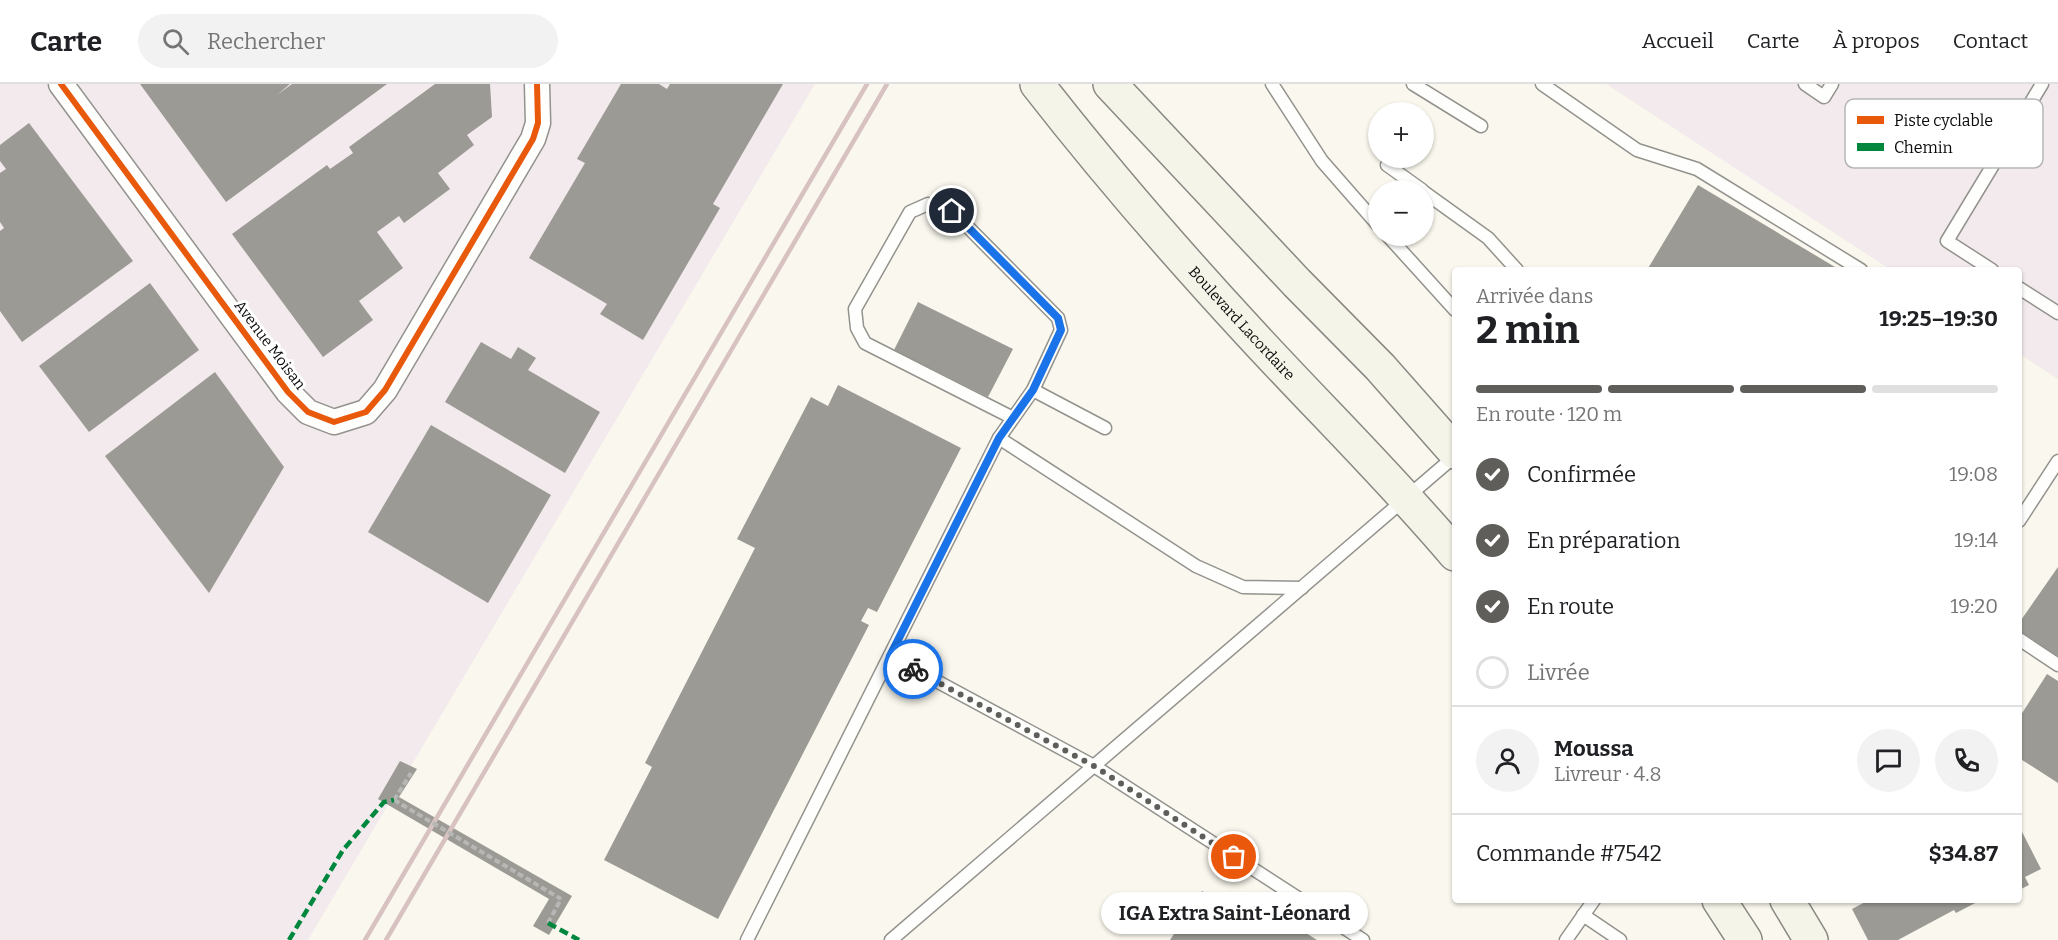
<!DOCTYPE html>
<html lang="fr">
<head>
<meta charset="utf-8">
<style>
  :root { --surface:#fff; --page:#f2f2f2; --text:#202124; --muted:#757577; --line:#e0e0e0; --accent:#5f5e5a }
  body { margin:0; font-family:Bitter,serif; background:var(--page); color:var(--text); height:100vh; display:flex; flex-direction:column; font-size:22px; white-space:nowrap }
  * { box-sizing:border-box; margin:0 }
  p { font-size:20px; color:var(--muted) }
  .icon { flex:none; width:33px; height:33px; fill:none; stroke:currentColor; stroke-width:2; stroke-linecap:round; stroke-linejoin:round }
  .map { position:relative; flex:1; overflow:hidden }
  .sheet { position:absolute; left:1452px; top:183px; width:570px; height:636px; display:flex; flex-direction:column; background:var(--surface); border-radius:6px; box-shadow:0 2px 4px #0004 }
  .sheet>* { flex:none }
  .fabs { position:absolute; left:1368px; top:18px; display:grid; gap:12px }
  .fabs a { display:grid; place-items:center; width:66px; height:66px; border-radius:50%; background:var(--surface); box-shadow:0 2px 4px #0004; font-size:30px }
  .pin { position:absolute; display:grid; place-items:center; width:51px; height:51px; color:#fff; margin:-26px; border:3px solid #fff; border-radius:50%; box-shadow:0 2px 6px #0007 }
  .courier { position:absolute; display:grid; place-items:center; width:60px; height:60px; margin:-30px; border:4px solid #1a73e8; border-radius:50%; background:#fff; color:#222; box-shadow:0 2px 8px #0007 }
  .bubble { position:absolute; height:42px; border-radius:21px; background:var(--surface); box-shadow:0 2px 4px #0004; font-size:20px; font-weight:700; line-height:42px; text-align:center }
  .overview em { font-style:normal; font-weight:700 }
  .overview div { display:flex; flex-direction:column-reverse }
  .overview { display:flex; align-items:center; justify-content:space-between; height:102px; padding:0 24px }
  h1 { font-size:39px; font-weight:700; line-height:45px }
  .bar { display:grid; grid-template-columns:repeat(4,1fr); gap:9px 6px; align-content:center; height:72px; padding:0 24px }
  .bar i { height:8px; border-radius:4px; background:var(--line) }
  .bar .active { background:var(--accent) }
  .bar p { grid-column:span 4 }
  .line { display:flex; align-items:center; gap:15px; padding:0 24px; border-top:2px solid var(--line) }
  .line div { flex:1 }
  .round { display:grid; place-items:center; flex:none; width:63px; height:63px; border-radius:32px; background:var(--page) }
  ol { padding:0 24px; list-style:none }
  li { display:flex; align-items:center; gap:18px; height:66px }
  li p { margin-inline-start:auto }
  li .icon { padding:6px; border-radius:50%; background:var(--accent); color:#fff; stroke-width:4 }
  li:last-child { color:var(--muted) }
  li i { width:33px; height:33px; border:3px solid var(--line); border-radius:50% }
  header { display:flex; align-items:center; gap:36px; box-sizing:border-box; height:84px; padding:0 30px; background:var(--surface); border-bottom:2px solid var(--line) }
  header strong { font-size:28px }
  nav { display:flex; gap:33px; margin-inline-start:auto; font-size:21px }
  .search { width:420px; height:54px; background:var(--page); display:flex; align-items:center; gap:15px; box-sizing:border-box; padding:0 21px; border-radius:33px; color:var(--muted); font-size:22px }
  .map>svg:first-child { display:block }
</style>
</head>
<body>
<header>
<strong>Carte</strong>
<div class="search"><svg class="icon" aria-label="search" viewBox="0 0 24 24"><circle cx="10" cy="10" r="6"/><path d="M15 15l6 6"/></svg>Rechercher</div>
<nav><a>Accueil</a><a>Carte</a><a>À propos</a><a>Contact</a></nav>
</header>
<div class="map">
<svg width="2058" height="856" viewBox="0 0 2058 856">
  <rect width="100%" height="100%" fill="#faf8ee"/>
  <g fill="#f2eaed">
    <path d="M0 0H815L308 856H0Z"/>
    <path d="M1606 0H2058V295L2019 270V186H1891Z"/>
  </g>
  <g fill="#9c9a94">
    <path d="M140 0H290L277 11 292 0H387L226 118Z"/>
    <path d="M435 0H490L492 33 467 51 474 61 438 89 450 105 404 139 399 132 377 148 403 184 359 217 373 236 323 273 232 150 327 81 330 85 353 69 349 63Z"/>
    <path d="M621 0H659L667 5 670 0H783L713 120 720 124 643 256 600 230 607 220 529 174 585 79 577 75Z"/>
    <path d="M29 39 133 177 22 258 0 227V147L4 144 0 138V89L6 85 0 77V61Z"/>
    <path d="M1698 101 1840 186H1647Z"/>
    <path d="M150 199 199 266 89 348 39 282Z"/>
    <path d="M918 218 1013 265 988 313 894 266Z"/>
    <path d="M481 258 511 275 518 263 536 274 528 286 600 328 565 389 445 318Z"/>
    <path d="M215 288 284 383 209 509 105 372Z"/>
    <path d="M838 301 961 364 877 528 868 524 861 537 869 541 718 835 604 776 652 683 645 679 755 464 737 455 811 313 828 322Z"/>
    <path d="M431 341 551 411 488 519 368 448Z"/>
    <path d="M2058 483V574L2019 547V539Z"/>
    <path d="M2047 590 2058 597V699L2019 674V634Z"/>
    <path d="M400 677 417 685 399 713 572 812 549 851 533 842 549 815 378 715Z"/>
    <path d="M2019 742 2041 785 2025 793 2029 801 2019 806Z"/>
    <path d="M1202 807 1245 834 1256 817 1317 856H1170Z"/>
    <path d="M1869 816H1981L1956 829 1954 826 1898 856H1868L1852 825Z"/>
  </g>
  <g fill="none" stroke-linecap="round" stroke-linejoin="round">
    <defs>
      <g id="lane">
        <path d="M1272 0 1322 77 1378 141"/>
        <path d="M1413 0 1481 42"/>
        <path d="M1542 0 1637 66 1697 85 1861 186"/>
        <path d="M1805 0 1824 13 1832 0"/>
        <path d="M1387 81 1422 106"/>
        <path d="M1424 108 1488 154 1517 186"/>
        <path d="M1388 152 1455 226"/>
        <path d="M1992 186 1947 157 2042 0"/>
        <path d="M2019 204 2058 229"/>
        <path d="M1033 306 1105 344"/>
        <path d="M999 354 1196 482 1243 503 1302 504"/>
        <path d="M2019 437 2058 377"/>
        <path d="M2019 555 2058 581"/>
        <path d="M890 572 1094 682 1363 856"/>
        <path d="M1583 831 1620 856"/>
        <path d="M747 856 999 354 1033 306 1061 246 1058 234 952 127 928 120 910 128 855 225 857 244 865 259 1013 334"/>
        <path d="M891 856 1455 372"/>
        <path d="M1566 856 1594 816"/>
      </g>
      <path id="street" d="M61 0 288 308 308 328 334 338 366 328 385 306 533 55 538 39 537 0"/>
      <g id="secondary">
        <path id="s1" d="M1037 0C1104 86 1176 169 1250 249 1318 323 1390 393 1455 470"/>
        <path d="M1110 0 1297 199 1380 283 1455 368"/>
        <path d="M1719 816 1745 856"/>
        <path d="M1787 816 1811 856"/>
      </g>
    </defs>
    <use href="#lane" stroke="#93928d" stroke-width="15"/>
    <use href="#street" stroke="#93928d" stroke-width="27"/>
    <use href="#secondary" stroke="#898884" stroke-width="36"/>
    <g stroke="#b7b7b5" stroke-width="4" stroke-dasharray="6 3" stroke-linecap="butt">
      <path d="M394 716 411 689"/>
      <path d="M548 839 561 815"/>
    </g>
    <use href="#lane" stroke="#fefefc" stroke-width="12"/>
    <use href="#street" stroke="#fefefc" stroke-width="24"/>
    <use href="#secondary" stroke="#f4f4e8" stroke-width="33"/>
    <g stroke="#d8c2c1" stroke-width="4.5">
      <path d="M365 856 867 0"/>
      <path d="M386 856 887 0"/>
    </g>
    <path stroke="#b7b7b5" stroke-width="4" stroke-dasharray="6 3" stroke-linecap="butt" d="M394 716 561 815"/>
    <g stroke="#00873e" stroke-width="4.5" stroke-dasharray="9 4.5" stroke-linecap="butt">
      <path d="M548 839 579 856"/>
      <path d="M289 856 343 766 384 718 394 716"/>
    </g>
    <defs>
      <path id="cycleway" d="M61 0 288 308 308 328 334 338 366 328 385 306 533 55 538 39 537 0"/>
    </defs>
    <use href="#cycleway" stroke="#fff" stroke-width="10"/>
    <use href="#cycleway" stroke="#e8590c" stroke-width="6"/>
  </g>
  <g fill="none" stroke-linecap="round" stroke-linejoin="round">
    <path stroke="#5f5e5a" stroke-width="6" stroke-dasharray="0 10.8" d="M913 585 1094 682 1234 773"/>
    <path stroke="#1a73e8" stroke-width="8" d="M913 585 890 572 999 354 1033 306 1061 246 1058 234 952 127"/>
  </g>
  <g text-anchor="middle" stroke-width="6" stroke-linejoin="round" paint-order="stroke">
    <g font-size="15" fill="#0b0b0b" stroke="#fff">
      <text dy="5" stroke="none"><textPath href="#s1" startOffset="315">Boulevard Lacordaire</textPath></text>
      <text transform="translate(270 261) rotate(53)" y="5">Avenue Moisan</text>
    </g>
  </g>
  <rect x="1845" y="15" width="198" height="69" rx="9" fill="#fff" stroke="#b6b6b6" stroke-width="1.5"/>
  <rect x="1857" y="32" width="27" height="8" fill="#e8590c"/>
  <rect x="1857" y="59" width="27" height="8" fill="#00873e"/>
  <g font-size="16" fill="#0b0b0b">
    <text x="1894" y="42">Piste cyclable</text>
    <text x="1894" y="69">Chemin</text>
  </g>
</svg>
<div class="fabs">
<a>+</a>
<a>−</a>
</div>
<div class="pin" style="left:1234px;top:773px;background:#ea580c"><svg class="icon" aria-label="bag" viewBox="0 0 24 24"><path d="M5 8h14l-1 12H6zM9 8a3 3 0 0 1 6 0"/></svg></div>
<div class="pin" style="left:952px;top:127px;background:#1f2937"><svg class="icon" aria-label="home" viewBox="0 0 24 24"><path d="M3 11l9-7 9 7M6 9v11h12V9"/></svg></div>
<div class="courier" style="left:913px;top:585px"><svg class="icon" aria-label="bike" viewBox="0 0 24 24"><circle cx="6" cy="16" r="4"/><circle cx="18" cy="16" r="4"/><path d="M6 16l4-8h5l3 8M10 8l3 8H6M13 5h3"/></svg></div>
<div class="bubble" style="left:1101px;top:808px;width:267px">IGA Extra Saint-Léonard</div>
<section class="sheet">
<div class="overview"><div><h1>2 min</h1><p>Arrivée dans</p></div><em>19:25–19:30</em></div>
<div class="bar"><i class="active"></i><i class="active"></i><i class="active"></i><i></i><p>En route · 120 m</p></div>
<ol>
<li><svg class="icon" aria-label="check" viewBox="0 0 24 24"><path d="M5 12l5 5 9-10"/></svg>Confirmée<p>19:08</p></li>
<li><svg class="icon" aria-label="check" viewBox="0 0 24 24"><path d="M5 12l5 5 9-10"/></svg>En préparation<p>19:14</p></li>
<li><svg class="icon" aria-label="check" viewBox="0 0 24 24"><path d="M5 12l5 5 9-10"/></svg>En route<p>19:20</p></li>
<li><i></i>Livrée</li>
</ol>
<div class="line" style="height:108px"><a class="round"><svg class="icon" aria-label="person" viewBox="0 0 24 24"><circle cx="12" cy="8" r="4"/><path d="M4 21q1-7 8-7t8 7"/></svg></a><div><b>Moussa</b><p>Livreur · 4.8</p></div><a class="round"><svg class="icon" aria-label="chat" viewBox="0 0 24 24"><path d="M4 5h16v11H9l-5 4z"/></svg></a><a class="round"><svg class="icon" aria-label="phone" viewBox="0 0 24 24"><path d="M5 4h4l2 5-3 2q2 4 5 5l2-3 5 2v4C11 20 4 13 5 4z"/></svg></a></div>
<div class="line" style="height:78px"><div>Commande #7542</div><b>$34.87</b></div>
</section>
</div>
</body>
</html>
